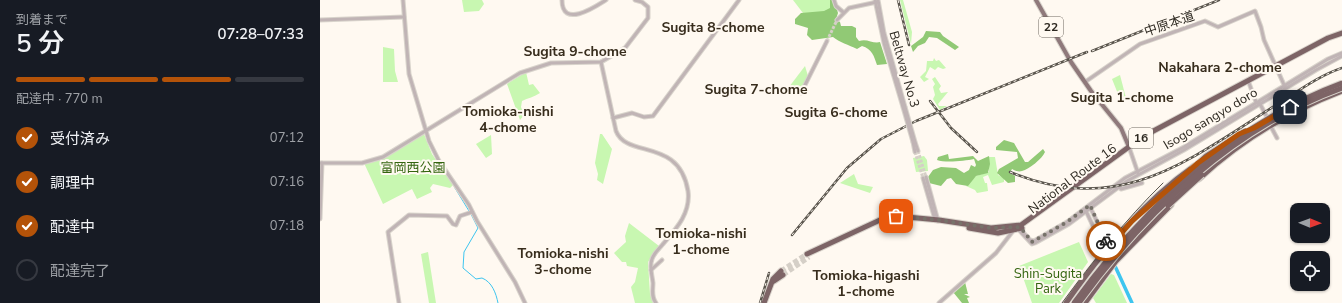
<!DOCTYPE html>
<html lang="ja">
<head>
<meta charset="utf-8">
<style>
  :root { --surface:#171b24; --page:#242831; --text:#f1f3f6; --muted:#9ea1a6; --line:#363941; --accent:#b45309 }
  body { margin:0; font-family:"Nunito Sans","Noto Sans JP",sans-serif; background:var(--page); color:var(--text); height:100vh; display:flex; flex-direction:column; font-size:15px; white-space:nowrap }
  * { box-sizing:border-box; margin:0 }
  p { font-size:13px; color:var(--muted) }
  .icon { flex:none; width:22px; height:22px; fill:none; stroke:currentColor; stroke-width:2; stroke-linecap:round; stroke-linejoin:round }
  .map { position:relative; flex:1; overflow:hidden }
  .details { display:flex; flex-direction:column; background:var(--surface); width:320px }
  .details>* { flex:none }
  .needle { width:26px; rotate:91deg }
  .fabs { position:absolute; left:970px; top:203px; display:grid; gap:8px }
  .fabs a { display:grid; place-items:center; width:40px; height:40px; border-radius:8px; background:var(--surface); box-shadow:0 1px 3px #0004; font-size:20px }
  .pin { position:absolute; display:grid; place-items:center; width:34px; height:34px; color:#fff; margin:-17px; border-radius:8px; box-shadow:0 2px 6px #0006 }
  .courier { position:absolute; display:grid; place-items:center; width:40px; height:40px; margin:-20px; border:3px solid #b45309; border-radius:50%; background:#fff; color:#222; box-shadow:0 1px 5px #0007 }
  .head em { font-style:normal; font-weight:600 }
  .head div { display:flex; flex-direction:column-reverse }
  .head { display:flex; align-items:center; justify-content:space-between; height:68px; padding:0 16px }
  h1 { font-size:26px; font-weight:600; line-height:30px }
  .bar { display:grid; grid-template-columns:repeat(4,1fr); gap:6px 4px; align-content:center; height:48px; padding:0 16px }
  .bar i { height:5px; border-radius:3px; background:var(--line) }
  .bar .selected { background:var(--accent) }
  .bar p { grid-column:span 4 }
  ol { padding:0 16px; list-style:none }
  li { display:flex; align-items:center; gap:12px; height:44px }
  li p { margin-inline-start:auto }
  li .icon { padding:4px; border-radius:50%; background:var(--accent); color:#fff; stroke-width:4 }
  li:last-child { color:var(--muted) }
  li i { width:22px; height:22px; border:2px solid var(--line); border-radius:50% }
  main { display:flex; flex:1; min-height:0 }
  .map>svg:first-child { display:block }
</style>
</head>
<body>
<main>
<section class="details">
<div class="head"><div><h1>5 分</h1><p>到着まで</p></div><em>07:28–07:33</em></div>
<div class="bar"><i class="selected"></i><i class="selected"></i><i class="selected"></i><i></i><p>配達中 · 770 m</p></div>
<ol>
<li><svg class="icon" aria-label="check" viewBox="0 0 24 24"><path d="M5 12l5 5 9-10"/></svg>受付済み<p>07:12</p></li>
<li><svg class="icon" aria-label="check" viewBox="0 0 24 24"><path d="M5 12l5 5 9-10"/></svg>調理中<p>07:16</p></li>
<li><svg class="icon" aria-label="check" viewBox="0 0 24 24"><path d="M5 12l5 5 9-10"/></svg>配達中<p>07:18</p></li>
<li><i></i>配達完了</li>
</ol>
</section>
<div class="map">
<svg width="1022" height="303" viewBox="0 0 1022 303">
  <rect width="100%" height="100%" fill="#fff9f1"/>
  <g fill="#c8f7b1">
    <path d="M142 0H162L164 4 159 11 144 12Z"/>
    <path d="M473 0H512L515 9 506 13H483Z"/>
    <path d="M580 0H583L592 32 591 44Z"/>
    <path d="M63 47 74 49 75 71 78 82H63Z"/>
    <path d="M614 58 616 61 619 60 626 68 623 69 618 67 615 70 610 67 605 77 609 79 604 82 600 77 606 71 607 61H613Z"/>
    <path d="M485 66 488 76 481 91 469 87Z"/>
    <path d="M206 72 209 85 213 84 220 93C214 97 208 98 202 101L201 107 204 115 200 120 187 84Z"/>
    <path d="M800 75 806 98 800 99 792 79Z"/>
    <path d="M615 77 621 86 619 89 621 93 628 92 618 104 619 106H627L620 110 613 99 615 95 613 87 615 84 612 79Z"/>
    <path d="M104 134 112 154 133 185 130 188 113 184 110 188 112 192 97 199 92 189 63 204 44 163 56 160Z"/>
    <path d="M280 134H282L292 149 283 184 277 180 278 174 275 163Z"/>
    <path d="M171 135 172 154 166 158 156 144Z"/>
    <path d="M604 156 607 160 608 171 596 172 593 158Z"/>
    <path d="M669 157H675L678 175 684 178V182L672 185 668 175 663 177 665 183H667L668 191 657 193 655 190 646 186 653 177 669 172Z"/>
    <path d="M534 174 538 184 553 187 550 193 520 183Z"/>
    <path d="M309 223 339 246 328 262 330 294 333 303H315L311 287 315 282 318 268 307 266 306 262H302L294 253 306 242 305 236Z"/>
    <path d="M759 242 768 262 739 303H712L699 266Z"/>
    <path d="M108 252 116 303H109L101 254Z"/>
    <path d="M791 274 794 275 807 303H776L773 298Z"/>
  </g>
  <g fill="#91c975">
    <path d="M510 0H514L518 13 516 19 520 22 521 26H532L536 28V37L539 41C547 38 553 44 560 42L567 64 557 65C554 56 552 49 542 46L537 49C529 45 519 42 513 37L492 40 487 35 488 28 475 24V19L481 13 504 11 510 8Z"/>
    <path d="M606 31 620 32 623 36 639 47 635 50 617 38 609 37 605 43 598 46 593 52 591 46 603 37Z"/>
    <path d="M684 140 694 143 705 162H708L723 149 725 152C722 159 709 169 702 171 699 172 695 171 692 169L690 173 695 176V182L688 183 677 173 679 169 698 158 697 152 676 150V147Z"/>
    <path d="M628 154 629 159 653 156 658 161 669 156 670 164 668 173 656 176 648 186 636 184 631 178 627 179 621 186 609 183 608 177 613 170 621 167 636 168 644 173 649 170 651 165 655 167 656 165 654 159C645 161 625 163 617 160L618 157Z"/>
    <path d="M645 282 648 294H644L650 297 647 298 649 303H642L633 292Z"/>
  </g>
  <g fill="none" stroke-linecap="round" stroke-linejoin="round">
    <g stroke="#3ec5ef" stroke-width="1">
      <path d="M135 188 149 211"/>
      <path d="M151 214 158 228 144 252 143 268 156 279 162 278C172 282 176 293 178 303"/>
    </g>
    <path stroke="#3ec5ef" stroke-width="3.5" d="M795 266 812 303"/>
    <g stroke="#d5cfc7" stroke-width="3" stroke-dasharray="3 1.5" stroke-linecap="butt">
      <path d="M507 41 517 20"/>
      <path d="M598 151 606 177"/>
      <path d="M595 152 603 178"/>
    </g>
    <g stroke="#d5cfc7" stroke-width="5" stroke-dasharray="5 2.5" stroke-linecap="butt">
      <path d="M461 271 487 254"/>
      <path d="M463 275 489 257"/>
    </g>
    <defs>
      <g id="minor">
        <path d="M83 0 89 74 109 141 119 161 149 205 157 221 195 282 205 303"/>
        <path d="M242 0C242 29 275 7 286 0"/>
        <path d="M514 0 516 6 523 12"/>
        <path d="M555 0 564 43 583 107"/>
        <path d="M558 0 564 33 585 107"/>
        <path d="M0 20 84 17"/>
        <path d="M517 20 529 8 557 2"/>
        <path d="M281 62 296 131C307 159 359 137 368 191 371 213 356 229 343 244 339 249 334 253 332 259 329 267 332 274 333 283 333 290 331 297 336 303"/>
        <path d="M765 82 820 44 885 21 898 27 935 11 941 27 944 40 965 87"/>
        <path d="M929 83 936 102 940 104 948 119"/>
        <path d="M481 93 507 41"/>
        <path d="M293 118 312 113 324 117 333 116 419 0"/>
        <path d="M950 125 957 138"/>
        <path d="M593 142 595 152"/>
        <path d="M595 142 598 151"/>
        <path d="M809 147 818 173"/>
        <path d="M0 163H42L63 157 200 73 231 63 281 62 305 48 328 18V7L322 2 315 0"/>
        <path d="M606 177 618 221"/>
        <path d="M603 178 614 216V220"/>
        <path d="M799 186 801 189 822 183"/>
        <path d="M770 207 793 255"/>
        <path d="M765 209 782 245 790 256"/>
        <path d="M0 219 2 163"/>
        <path d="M697 228 712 244 715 243 749 224 807 181 864 150 996 70 1022 56"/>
        <path d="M699 228 710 240 714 241 747 222 805 178 864 147 1008 59 1022 53"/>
        <path d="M331 270 342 260"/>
        <path d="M79 303 68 232 89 215 127 216 133 224 136 225 140 216 152 212"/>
        <path d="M619 303 676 253 693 231"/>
      </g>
      <path id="major" d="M716 0 751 62 771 91 801 128 809 147"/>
      <g id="highway">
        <path d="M879 179C920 141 970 111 1022 91"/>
        <path d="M649 228 678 233 702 228"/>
        <path d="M487 254 560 220 576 216 619 220 671 228 701 225 824 136 1008 38 1022 33"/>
        <path d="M454 281 463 275"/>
        <path d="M444 303 453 279 461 271"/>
        <path d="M746 303C782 252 823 202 874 166"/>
        <path d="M765 303 796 261 851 205"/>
      </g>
    </defs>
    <use href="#minor" stroke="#d9d4cc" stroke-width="5"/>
    <use href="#major" stroke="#d9d4cc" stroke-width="6"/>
    <use href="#highway" stroke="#d9d4cc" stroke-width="7"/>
    <use href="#minor" stroke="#c0b4b5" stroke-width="3"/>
    <use href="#major" stroke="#8f797b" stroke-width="4"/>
    <use href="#highway" stroke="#7d6466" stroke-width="5"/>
    <path stroke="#5a554d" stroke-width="1" d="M742 303C774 260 805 220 843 183"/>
    <defs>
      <g id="rail">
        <path d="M578 0 589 45"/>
        <path d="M772 51 899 0"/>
        <path d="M610 101 631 128 657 152"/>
        <path d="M690 172C800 217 866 162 956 105 977 92 998 76 1022 68"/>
        <path d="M472 235 527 168 561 139 596 121 767 52"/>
        <path d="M440 303 449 273"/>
      </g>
    </defs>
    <use href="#rail" stroke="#5a554d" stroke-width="2.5"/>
    <use href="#rail" stroke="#fff9f1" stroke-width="1" stroke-dasharray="3" stroke-linecap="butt"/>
    <defs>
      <g id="minor-bridge">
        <path d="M583 107 593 142"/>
        <path d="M585 107 595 142"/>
      </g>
      <g id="highway-bridge">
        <path d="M872 169 886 156 925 131"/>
        <path d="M848 206 882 175"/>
        <path d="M754 303C822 209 912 124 1022 83"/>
        <path d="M759 303C825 212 914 127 1022 88"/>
      </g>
    </defs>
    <use href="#minor-bridge" stroke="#d9d4cc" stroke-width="5" stroke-linecap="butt"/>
    <use href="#highway-bridge" stroke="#d9d4cc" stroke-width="7" stroke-linecap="butt"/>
    <use href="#minor-bridge" stroke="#c0b4b5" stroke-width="3"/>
    <use href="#highway-bridge" stroke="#7d6466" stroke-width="5"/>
  </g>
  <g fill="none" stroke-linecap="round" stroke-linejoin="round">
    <path stroke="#77726a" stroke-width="4" stroke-dasharray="0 7.2" d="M576 216 619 220 671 228 696 227 701 228 712 242 747 222 770 205 786 241"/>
    <path stroke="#b45309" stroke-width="5" d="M786 241 789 247 812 221 878 163 919 134 934 128 970 107"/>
  </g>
  <g text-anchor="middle" stroke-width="4" stroke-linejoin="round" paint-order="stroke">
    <g fill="#fff9f1" stroke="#6d675f" stroke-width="1">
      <rect x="719" y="17" width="24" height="20" rx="3"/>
      <rect x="809" y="128" width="24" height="20" rx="3"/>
    </g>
    <g font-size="12" font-weight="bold" fill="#2e2921">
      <text x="731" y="31">22</text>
      <text x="821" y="142">16</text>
    </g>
    <g font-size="13" fill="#2e2921" stroke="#fff9f1">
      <text transform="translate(849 23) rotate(-19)" y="5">中原本道</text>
      <text transform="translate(585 69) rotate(74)" y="5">Beltway No.3</text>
      <text transform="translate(890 118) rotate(-31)" y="5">Isogo sangyo doro</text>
      <text transform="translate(752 178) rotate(-37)" y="5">National Route 16</text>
    </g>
    <g font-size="13" fill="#34650f" stroke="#fff9f1">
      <text x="93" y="172">富岡西公園</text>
      <text x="728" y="278">Shin-Sugita<tspan x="728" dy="15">Park</tspan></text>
    </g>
    <g font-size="14" font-weight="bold" fill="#382d1d" stroke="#fff9f1">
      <text x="393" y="32">Sugita 8-chome</text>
      <text x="255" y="56">Sugita 9-chome</text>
      <text x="900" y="72">Nakahara 2-chome</text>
      <text x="436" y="94">Sugita 7-chome</text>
      <text x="802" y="102">Sugita 1-chome</text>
      <text x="188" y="116">Tomioka-nishi<tspan x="188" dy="16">4-chome</tspan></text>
      <text x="516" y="117">Sugita 6-chome</text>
      <text x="381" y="238">Tomioka-nishi<tspan x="381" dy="16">1-chome</tspan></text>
      <text x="243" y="258">Tomioka-nishi<tspan x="243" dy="16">3-chome</tspan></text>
      <text x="546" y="280">Tomioka-higashi<tspan x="546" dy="16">1-chome</tspan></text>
    </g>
  </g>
</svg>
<div class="fabs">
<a><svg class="needle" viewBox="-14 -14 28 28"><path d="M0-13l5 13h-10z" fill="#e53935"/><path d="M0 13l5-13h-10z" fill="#9ea1a6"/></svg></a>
<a><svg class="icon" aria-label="locate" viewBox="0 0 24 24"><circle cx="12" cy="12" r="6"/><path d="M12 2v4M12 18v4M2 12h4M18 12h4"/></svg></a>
</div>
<div class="pin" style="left:576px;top:216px;background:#ea580c"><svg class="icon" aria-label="bag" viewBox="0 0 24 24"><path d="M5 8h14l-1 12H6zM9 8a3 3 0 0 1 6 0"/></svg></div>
<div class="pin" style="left:970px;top:107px;background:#1f2937"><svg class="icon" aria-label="home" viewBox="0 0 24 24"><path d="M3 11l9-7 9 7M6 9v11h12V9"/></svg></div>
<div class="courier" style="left:786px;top:241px"><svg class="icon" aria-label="bike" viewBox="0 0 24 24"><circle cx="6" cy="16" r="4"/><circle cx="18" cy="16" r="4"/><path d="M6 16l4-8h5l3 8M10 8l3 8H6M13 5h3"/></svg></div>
</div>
</main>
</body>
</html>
